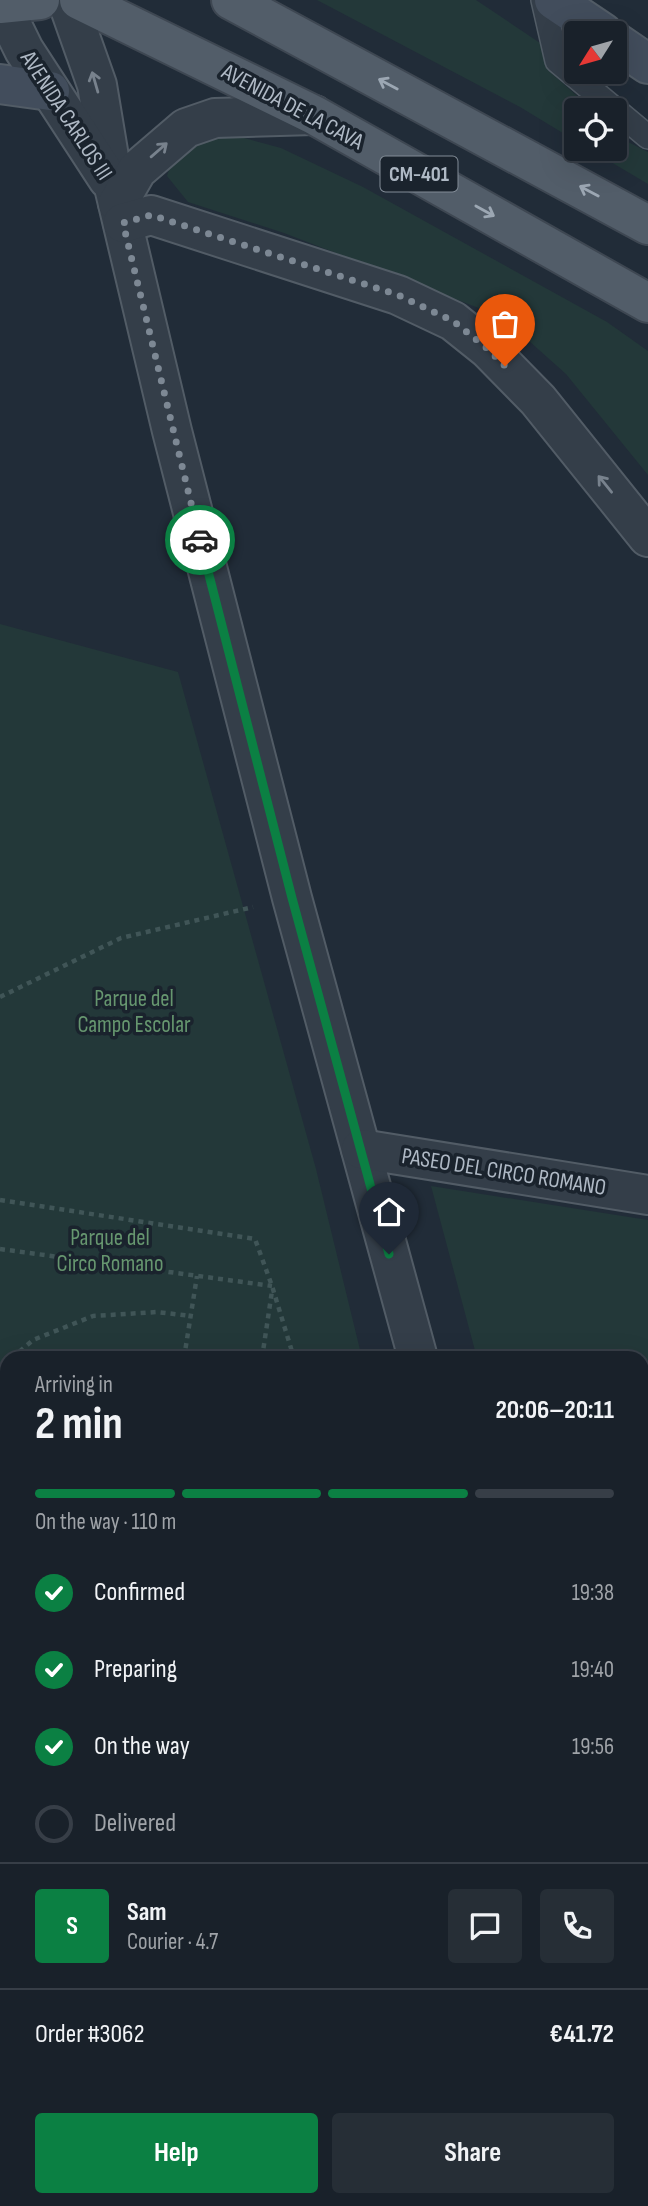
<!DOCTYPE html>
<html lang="en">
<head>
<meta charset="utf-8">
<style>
  :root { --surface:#19212a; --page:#262e36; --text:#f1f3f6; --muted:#9fa3a8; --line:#373e47; --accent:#0b8043 }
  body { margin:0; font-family:"Sofia Sans Condensed",sans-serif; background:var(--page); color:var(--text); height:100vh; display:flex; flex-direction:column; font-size:26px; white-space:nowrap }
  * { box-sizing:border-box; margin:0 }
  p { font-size:23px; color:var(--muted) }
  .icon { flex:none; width:38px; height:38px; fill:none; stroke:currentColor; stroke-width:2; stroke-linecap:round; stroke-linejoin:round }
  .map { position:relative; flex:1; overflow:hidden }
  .drawer { position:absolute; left:0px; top:1351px; width:649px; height:856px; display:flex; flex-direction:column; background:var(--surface); border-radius:21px 21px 0 0; box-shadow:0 7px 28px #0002,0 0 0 2px var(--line) }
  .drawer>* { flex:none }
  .needle { width:46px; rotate:233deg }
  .buttons { position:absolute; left:564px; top:21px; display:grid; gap:14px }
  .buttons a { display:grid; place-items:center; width:63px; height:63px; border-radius:7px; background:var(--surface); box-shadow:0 7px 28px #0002,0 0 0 2px var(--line); font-size:35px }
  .pin { position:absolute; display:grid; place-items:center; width:60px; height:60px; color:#fff; margin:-72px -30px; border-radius:50% 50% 50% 0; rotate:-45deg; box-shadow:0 0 7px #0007 }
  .pin .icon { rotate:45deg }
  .courier { position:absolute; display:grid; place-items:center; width:70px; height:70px; margin:-35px; border:5px solid #0b8043; border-radius:50%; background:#fff; color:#222; box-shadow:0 2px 9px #0007 }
  .summary em { font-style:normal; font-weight:700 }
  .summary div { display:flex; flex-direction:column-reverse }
  .summary { display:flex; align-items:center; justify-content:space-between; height:119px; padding:0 35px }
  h1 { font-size:46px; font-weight:700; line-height:52px }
  .bar { display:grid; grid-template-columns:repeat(4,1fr); gap:10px 7px; align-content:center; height:84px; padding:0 35px }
  .bar i { height:9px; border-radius:5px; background:var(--line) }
  .bar .on { background:var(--accent) }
  .bar p { grid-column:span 4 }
  .line { display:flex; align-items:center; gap:18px; padding:0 35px; border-top:2px solid var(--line) }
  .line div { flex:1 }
  .round { display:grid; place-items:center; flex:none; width:74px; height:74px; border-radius:7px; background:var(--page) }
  ol { padding:0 35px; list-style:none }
  li { display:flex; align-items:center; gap:21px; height:77px }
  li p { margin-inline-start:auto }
  li .icon { padding:7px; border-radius:50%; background:var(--accent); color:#fff; stroke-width:4 }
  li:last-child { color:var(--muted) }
  li i { width:38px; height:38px; border:4px solid var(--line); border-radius:50% }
  .primary-button { display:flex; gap:14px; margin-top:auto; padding:14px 35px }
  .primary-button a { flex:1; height:80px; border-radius:7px; background:var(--accent); color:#fff; font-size:28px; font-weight:700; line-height:80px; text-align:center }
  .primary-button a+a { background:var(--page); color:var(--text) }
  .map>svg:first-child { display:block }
</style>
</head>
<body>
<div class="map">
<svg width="648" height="2206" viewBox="0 0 648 2206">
  <rect width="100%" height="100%" fill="#212c38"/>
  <g fill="#233839">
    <path d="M317 0H476L540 43 548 70 593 110H576V141L520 107Z"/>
    <path d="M614 129 628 142 648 152V184L589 149H614Z"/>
    <path d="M237 136 281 148 363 187 607 322 648 351V475L566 374 502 317 284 233 188 202 167 176 174 154 205 139Z"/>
    <path d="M0 624 178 672 316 1169 362 1358H7V1790L0 1789Z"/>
    <path d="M431 1186 648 1220V1435L642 1434V1358H477Z"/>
  </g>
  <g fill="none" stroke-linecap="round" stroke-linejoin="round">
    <defs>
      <path id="lane" d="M543 0 557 61 648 137"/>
      <g id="street">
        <path d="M67 0 97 85 114 187 172 431 292 898 418 1358"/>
        <path d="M2 5 24 50 108 179"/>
        <path d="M118 203 137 170 186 128 215 118 314 115"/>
        <path d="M123 223 151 215 398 295 453 321 488 349 538 400 648 537"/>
        <path d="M361 1149 648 1195"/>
        <path d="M642 1481 648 1482"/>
        <path d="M642 2200 644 2206"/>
        <path d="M227 2206 253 2200"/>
      </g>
      <g id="secondary">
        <path d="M554 0 603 33"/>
        <path d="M614 41 648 64"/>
        <path d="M0 84 50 91"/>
      </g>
      <g id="primary">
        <path d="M79 0 314 115 648 303"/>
        <path d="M231 0 648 225"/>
        <path d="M0 4 40 0"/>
      </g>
    </defs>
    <use href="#lane" stroke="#525c66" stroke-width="26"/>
    <use href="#street" stroke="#525c66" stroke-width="42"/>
    <use href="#secondary" stroke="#525c66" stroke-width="42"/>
    <use href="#primary" stroke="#3e4752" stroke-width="42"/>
    <g stroke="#405557" stroke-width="4.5" stroke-dasharray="5 5" stroke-linecap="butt">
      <path d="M0 997 121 938 253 907"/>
      <path d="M0 1200 255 1239 272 1286 294 1358"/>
      <path d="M0 1249 272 1286"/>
      <path d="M12 1358 33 1340 93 1316 157 1312 191 1316"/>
      <path d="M184 1358 197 1276"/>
      <path d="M262 1358 272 1291"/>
      <path d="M0 1369 7 1363"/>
      <path d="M0 1641 7 1648"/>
      <path d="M0 1778 7 1779"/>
      <path d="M0 1854 7 1855"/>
      <path d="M642 2047 648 2068"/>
    </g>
    <use href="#lane" stroke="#343e49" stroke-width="23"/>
    <use href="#street" stroke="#343e49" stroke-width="38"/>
    <use href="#secondary" stroke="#424d5c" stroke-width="38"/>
    <use href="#primary" stroke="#525d69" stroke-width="38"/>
  </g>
  <defs><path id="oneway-shaft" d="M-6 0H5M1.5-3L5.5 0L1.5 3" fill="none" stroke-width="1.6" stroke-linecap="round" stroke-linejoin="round" transform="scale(1.75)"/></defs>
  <g stroke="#78828d">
    <use href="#oneway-shaft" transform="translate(95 82) rotate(-106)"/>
    <use href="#oneway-shaft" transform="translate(159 150) rotate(-41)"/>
    <use href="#oneway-shaft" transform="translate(605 484) rotate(-129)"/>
  </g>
  <g stroke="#9ca7b3">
    <use href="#oneway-shaft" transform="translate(388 84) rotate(-152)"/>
    <use href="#oneway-shaft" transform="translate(589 191) rotate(-152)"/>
    <use href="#oneway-shaft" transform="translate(485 211) rotate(29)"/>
  </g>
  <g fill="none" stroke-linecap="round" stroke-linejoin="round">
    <path stroke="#7d8894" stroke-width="7" stroke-dasharray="0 12.6" d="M200 540 123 223 151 215 398 295 453 321 488 349 505 366"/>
    <path stroke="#0b8043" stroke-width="9" d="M200 540 292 898 389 1254"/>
  </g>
  <g text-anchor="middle" stroke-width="7" stroke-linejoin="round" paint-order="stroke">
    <rect fill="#1a232d" stroke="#828c97" stroke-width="2" x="380.5" y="156.5" width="77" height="35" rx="5"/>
    <g font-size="21" font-weight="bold" fill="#afb9c5">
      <text x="419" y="181">CM-401</text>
    </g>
    <g font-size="23" fill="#afb9c5" stroke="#1a232d">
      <text transform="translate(293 106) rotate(28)" y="8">AVENIDA DE LA CAVA</text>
      <text transform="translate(67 115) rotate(57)" y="8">AVENIDA CARLOS III</text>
      <text transform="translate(504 1171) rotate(9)" y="8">PASEO DEL CIRCO ROMANO</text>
    </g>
    <g font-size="23" fill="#66966f" stroke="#1a232d">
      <text x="134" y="1006">Parque del<tspan x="134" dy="26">Campo Escolar</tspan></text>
      <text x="110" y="1245">Parque del<tspan x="110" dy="26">Circo Romano</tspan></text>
    </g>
  </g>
</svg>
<div class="buttons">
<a><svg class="needle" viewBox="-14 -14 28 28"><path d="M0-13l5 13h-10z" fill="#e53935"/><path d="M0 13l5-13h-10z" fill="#9fa3a8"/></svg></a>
<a><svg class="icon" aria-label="locate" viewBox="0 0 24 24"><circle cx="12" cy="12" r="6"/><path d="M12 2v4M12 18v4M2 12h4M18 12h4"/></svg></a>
</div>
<div class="pin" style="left:505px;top:366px;background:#ea580c"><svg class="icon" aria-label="bag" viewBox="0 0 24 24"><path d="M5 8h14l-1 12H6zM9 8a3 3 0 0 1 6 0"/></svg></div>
<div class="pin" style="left:389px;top:1254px;background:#1f2937"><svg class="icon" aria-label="home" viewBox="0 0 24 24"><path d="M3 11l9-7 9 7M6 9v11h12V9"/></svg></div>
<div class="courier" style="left:200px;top:540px"><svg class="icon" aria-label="car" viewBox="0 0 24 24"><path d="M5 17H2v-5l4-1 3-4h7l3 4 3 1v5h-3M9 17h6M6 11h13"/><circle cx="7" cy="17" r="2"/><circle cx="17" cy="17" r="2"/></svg></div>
<section class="drawer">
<div class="summary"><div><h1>2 min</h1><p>Arriving in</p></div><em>20:06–20:11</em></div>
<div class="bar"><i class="on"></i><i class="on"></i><i class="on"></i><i></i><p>On the way · 110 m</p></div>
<ol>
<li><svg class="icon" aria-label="check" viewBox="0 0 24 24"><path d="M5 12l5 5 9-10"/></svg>Confirmed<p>19:38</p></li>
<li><svg class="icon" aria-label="check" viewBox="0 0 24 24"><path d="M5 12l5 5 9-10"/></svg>Preparing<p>19:40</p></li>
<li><svg class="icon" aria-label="check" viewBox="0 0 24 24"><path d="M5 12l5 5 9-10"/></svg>On the way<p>19:56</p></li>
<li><i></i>Delivered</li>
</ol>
<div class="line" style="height:126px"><b class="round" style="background:var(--accent);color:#fff">S</b><div><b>Sam</b><p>Courier · 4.7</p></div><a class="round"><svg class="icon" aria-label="chat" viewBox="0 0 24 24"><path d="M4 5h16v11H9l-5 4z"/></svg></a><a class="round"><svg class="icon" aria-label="phone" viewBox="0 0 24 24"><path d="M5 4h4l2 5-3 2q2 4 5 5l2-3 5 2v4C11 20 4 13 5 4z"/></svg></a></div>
<div class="line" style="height:91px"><div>Order #3062</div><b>€41.72</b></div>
<div class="primary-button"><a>Help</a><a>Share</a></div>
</section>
</div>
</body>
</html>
